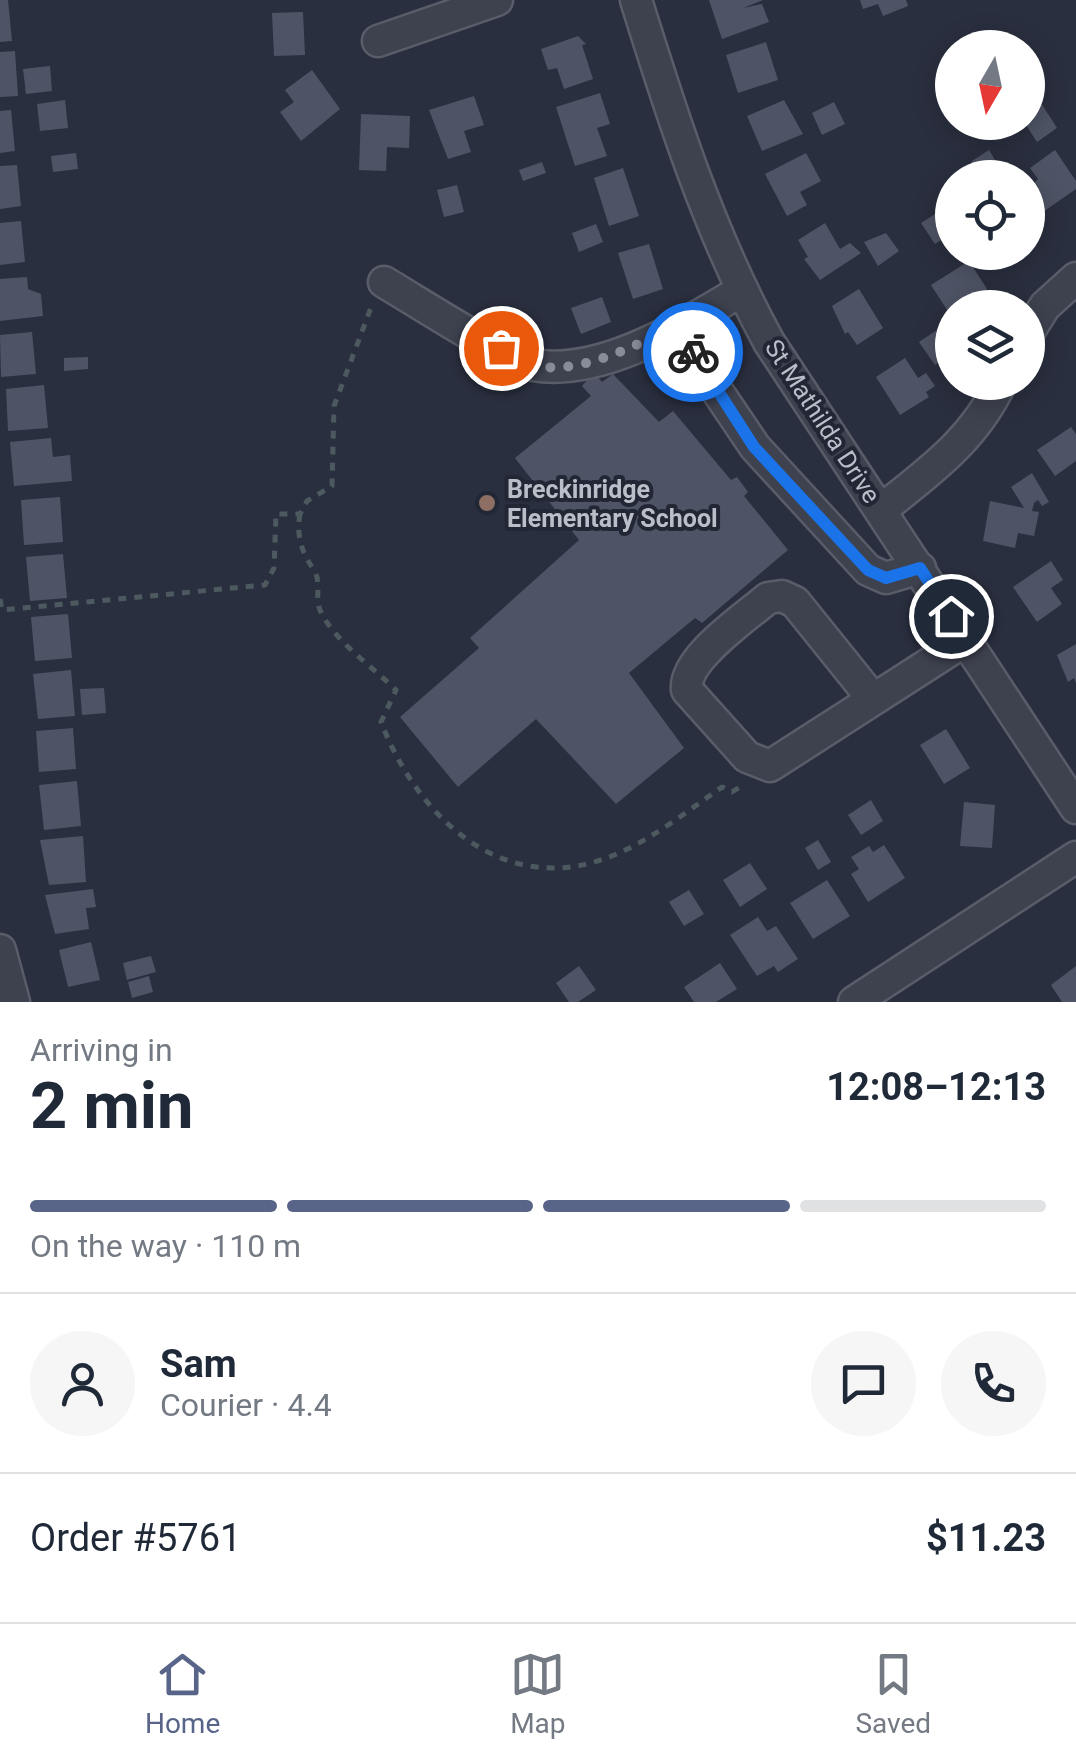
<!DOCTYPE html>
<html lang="en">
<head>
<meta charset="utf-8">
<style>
  :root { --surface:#fff; --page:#f6f6f7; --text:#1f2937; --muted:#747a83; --line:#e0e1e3; --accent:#586588 }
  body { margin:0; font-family:Roboto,sans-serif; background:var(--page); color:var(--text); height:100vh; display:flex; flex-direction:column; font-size:38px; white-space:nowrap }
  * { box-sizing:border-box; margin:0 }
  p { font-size:32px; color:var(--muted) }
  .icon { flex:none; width:55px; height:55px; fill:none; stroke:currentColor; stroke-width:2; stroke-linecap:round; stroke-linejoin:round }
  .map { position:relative; height:1002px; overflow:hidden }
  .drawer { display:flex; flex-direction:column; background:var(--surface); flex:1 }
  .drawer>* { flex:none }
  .needle { width:65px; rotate:189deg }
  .controls { position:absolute; left:935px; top:30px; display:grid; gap:20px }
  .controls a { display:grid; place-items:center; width:110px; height:110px; border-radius:50%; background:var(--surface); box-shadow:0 5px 25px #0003; font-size:50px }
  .pin { position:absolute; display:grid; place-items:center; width:85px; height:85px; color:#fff; margin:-42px; border:5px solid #fff; border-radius:50%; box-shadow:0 2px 10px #0007 }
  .courier { position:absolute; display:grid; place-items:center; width:100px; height:100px; margin:-50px; border:8px solid #1a73e8; border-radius:50%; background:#fff; color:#222; box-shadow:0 2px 12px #0007 }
  .headline em { font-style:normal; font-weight:700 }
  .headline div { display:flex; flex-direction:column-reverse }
  .headline { display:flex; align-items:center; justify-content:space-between; height:170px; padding:0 30px }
  h1 { font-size:65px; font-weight:700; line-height:75px }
  .bar { display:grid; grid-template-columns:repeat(4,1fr); gap:15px 10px; align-content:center; height:120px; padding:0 30px }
  .bar i { height:12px; border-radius:8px; background:var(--line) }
  .bar .current { background:var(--accent) }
  .bar p { grid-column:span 4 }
  .line { display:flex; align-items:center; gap:25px; padding:0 30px; border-top:2px solid var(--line) }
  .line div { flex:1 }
  .round { display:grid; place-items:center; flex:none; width:105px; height:105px; border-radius:52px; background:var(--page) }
  .tabs { display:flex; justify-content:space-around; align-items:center; height:140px; border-top:2px solid var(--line); background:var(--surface); font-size:28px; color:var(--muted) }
  .tabs a { display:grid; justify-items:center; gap:5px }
  .tabs .current { color:var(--accent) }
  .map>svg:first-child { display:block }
</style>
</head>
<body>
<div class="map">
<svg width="1076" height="1002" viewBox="0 0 1076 1002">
  <rect width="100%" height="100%" fill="#2a2f3f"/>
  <g fill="#4e5465">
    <path d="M0 0H8L12 41 0 42Z"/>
    <path d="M709 0H763L743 8 762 4 769 22 722 39Z"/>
    <path d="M860 0H906L908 6 883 16 878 4 863 9Z"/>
    <path d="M303 12 305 55 274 56 272 13Z"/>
    <path d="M578 36 586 44 582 45 593 79 564 89 557 68 548 70 541 49Z"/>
    <path d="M766 42 778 80 738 93 726 55Z"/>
    <path d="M15 51 18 96 0 97V52Z"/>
    <path d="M50 66 52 91 26 94 23 69Z"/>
    <path d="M312 70 340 109 301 141 280 112 294 102 285 90Z"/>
    <path d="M600 93 610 124 597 128 607 156 575 166 556 107Z"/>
    <path d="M474 96 484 125 464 131 471 152 448 159 429 110Z"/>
    <path d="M65 100 68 128 40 131 37 104Z"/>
    <path d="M784 100 803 134 762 151 747 116Z"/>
    <path d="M834 102 845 124 822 135 812 113Z"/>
    <path d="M1041 103 1057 128 1037 142 1024 122 1028 112Z"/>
    <path d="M11 110 15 151 0 153V111Z"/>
    <path d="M361 114 410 116 409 148 387 147 386 171 359 170Z"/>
    <path d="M989 150 1004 175 999 178H981L972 161Z"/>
    <path d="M1055 150 1076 181V189L1043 212 1028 190 1038 179 1030 168Z"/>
    <path d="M76 153 78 169 53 172 51 156Z"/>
    <path d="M806 153 821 181 800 192 807 205 787 216 765 174Z"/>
    <path d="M542 162 546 173 523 181 519 170Z"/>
    <path d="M17 165 21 206 0 209V166Z"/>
    <path d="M623 168 639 216 609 226 594 178Z"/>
    <path d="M457 185 464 212 444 217 437 190Z"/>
    <path d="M946 207 952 217V233L935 244 921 223Z"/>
    <path d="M21 221 25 262 0 265V223Z"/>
    <path d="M825 223 840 249 850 243 861 253 820 280 804 259 808 257 798 240Z"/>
    <path d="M596 224 603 242 579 252 572 233Z"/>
    <path d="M886 233 899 251 878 266 864 242Z"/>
    <path d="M649 244 663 289 633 299 618 253Z"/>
    <path d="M969 261 987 289 949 313 931 285Z"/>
    <path d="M27 277 28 289 41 294 43 316 0 321V279Z"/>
    <path d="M859 289 883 328 857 345 848 332 845 334 832 306Z"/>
    <path d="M602 297 611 322 581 334 571 308Z"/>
    <path d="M940 328 952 353 935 365 919 342Z"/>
    <path d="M32 332 36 374 1 377 0 335Z"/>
    <path d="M88 357V369L64 371V358Z"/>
    <path d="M905 358 918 378 926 373 935 386 926 392 929 397 900 415 876 377Z"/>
    <path d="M594 372 602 382 613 374 659 422 673 411 731 480 737 477 748 492 744 496 788 550 702 623 695 618 629 673 684 748 616 804 536 719 458 787 400 717 479 648 470 638 579 540 515 458 591 396 582 386Z"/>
    <path d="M44 385 48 428 8 431 6 389Z"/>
    <path d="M1071 427 1076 434V461L1055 476 1037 450Z"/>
    <path d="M51 438 53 457 70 455 72 481 14 486 10 442Z"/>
    <path d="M1032 473 1049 502 1042 506 1038 500 1034 503 1032 511 1039 512 1034 536 1018 533 1015 548 983 541 990 501 1024 508 1011 487Z"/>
    <path d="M60 497 63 542 24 545 21 500Z"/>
    <path d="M63 554 67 598 30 601 26 557Z"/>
    <path d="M1051 561 1063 580 1051 588 1062 604 1037 622 1013 587Z"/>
    <path d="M68 614 72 658 35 661 31 617Z"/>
    <path d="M1076 644V683L1074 678 1068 682 1057 655Z"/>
    <path d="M71 670 75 716 38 719 33 674Z"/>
    <path d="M104 688 106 713 82 715 80 689Z"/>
    <path d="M73 728 76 769 39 772 36 731Z"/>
    <path d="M946 729 970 768 944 784 920 745Z"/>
    <path d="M77 781 81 826 44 830 39 785Z"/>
    <path d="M871 800 883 821 861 835 848 815Z"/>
    <path d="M964 802 995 805 992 848 960 846Z"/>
    <path d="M83 836 86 882 49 885 40 840Z"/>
    <path d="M818 840 831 862 818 870 805 848Z"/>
    <path d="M884 845 905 878 868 902 851 874 859 869 851 857 869 846 873 852Z"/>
    <path d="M750 863 767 889 740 907 723 880Z"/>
    <path d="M827 880 850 916 813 939 790 903Z"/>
    <path d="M93 889 96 907 86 908 89 929 55 934 45 895Z"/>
    <path d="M689 890 704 914 684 926 669 902Z"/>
    <path d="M758 917 767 931 776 926 798 959 778 972 774 966 757 976 730 935Z"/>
    <path d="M91 942 100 980 68 987 59 950Z"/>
    <path d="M151 956 156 972 127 980 123 963Z"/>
    <path d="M720 963 737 989 716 1002H694L684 987Z"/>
    <path d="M579 966 596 990 578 1002H569L556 983Z"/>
    <path d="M1076 966V1002H1062L1051 985Z"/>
    <path d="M149 976 153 992 132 998 128 982Z"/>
  </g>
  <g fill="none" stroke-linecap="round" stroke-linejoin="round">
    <defs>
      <g id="minor">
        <path d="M636 0C673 119 709 232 769 342L1076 808"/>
        <path d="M378 41 497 0"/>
        <path d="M384 282C413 299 507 360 533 365 603 377 684 324 741 291"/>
        <path d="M674 327 755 447 868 570 886 578 920 568"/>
        <path d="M1028 333 1045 306 1076 278"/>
        <path d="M881 510C929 472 975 439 1001 382"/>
        <path d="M873 699 795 602 782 596 768 598C745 618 683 659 687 690L747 757 770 766 966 640"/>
        <path d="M0 950 14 1002"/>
        <path d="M854 1002 1076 857"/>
      </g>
    </defs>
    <use href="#minor" stroke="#585d69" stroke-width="35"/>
    <g stroke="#4c595f" stroke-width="5" stroke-dasharray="8 8" stroke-linecap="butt">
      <path d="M300 514C296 538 302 552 315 572 321 583 315 598 320 610 333 640 373 667 396 690L381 722C419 820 507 903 619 853 655 837 689 810 722 787L732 792 743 785"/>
      <path d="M0 599 2 610 265 585 274 568 276 514H300L307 501 332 486 334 406 372 305"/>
    </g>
    <use href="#minor" stroke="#3e424f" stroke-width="30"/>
  </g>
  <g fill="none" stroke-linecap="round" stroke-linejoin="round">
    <path stroke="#888c99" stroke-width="10" stroke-dasharray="0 18" d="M501 348C510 353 520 361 529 364 575 378 634 346 674 327L693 352"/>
    <path stroke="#1a73e8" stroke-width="12" d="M693 352 754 447 868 570 886 578 920 568 951 616"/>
  </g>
  <circle fill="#8d6e63" stroke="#222735" stroke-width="4" cx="487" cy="503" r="10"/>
  <g text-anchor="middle" stroke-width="8" stroke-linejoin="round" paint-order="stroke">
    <g font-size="25" fill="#babec9" stroke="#222735">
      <text transform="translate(823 421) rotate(57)" y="9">St Mathilda Drive</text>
    </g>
    <g font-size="25" font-weight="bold" fill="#babec9" stroke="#222735" text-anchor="start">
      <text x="507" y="498">Breckinridge<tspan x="507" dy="29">Elementary School</tspan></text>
    </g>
  </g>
</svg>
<div class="controls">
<a><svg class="needle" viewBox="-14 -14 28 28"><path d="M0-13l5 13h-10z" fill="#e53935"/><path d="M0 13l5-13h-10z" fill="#747a83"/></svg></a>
<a><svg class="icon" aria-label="locate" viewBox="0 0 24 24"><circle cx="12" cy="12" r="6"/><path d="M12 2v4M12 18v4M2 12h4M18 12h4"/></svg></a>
<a><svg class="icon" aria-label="layers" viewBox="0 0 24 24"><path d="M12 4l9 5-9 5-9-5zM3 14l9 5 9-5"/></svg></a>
</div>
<div class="pin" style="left:501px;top:348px;background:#ea580c"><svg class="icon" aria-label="bag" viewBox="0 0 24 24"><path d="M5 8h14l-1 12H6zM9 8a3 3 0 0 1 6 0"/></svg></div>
<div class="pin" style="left:951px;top:616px;background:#1f2937"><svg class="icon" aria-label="home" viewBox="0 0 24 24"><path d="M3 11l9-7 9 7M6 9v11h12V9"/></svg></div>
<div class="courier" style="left:693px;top:352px"><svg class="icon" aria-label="bike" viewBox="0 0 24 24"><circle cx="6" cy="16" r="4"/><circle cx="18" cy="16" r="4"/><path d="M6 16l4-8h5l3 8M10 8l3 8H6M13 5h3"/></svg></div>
</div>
<section class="drawer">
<div class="headline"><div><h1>2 min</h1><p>Arriving in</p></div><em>12:08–12:13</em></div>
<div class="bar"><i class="current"></i><i class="current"></i><i class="current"></i><i></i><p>On the way · 110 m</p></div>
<div class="line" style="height:180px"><a class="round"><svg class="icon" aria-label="person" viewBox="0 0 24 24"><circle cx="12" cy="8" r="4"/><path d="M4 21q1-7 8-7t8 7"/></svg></a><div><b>Sam</b><p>Courier · 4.4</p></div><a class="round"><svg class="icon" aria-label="chat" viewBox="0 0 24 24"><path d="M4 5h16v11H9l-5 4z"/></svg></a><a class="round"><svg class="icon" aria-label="phone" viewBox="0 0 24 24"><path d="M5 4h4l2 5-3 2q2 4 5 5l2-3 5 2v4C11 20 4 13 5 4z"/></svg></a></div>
<div class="line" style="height:130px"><div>Order #5761</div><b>$11.23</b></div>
</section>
<nav class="tabs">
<a class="current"><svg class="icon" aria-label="home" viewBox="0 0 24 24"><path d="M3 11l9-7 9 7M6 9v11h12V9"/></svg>Home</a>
<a><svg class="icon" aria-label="map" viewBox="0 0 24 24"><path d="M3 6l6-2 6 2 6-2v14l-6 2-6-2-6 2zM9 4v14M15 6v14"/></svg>Map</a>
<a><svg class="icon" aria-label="saved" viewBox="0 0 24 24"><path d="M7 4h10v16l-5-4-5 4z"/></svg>Saved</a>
</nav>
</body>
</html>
